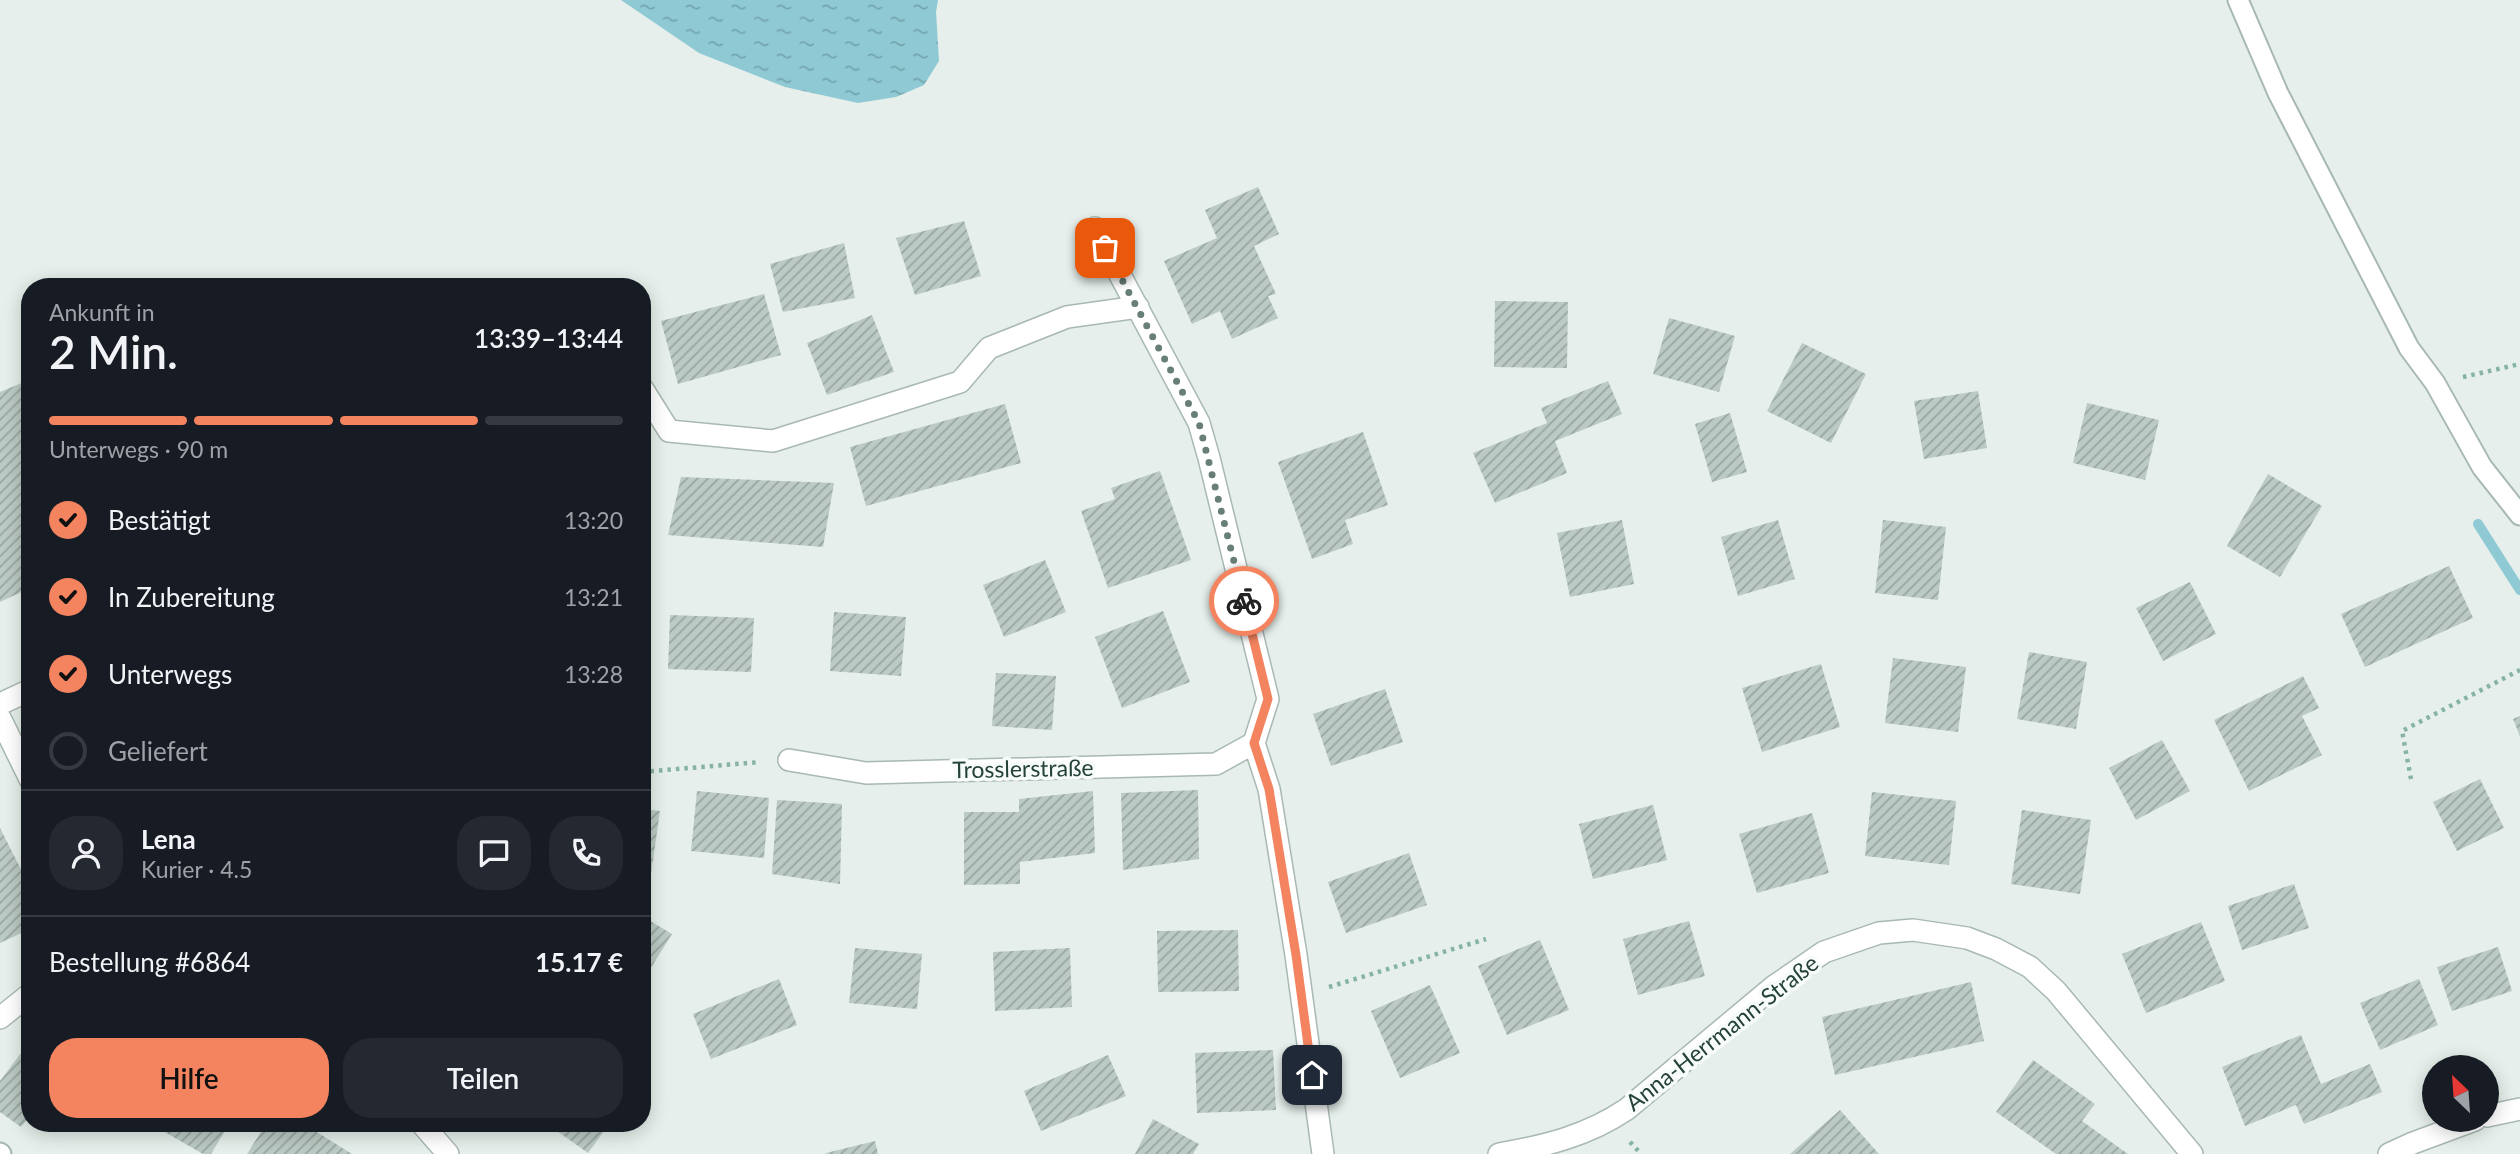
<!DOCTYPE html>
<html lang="de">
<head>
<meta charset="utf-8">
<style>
  :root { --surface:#171b24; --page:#242831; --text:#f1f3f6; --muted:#9ea1a6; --line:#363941; --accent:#f4845f }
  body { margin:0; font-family:Lato,sans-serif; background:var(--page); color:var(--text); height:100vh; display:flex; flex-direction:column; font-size:26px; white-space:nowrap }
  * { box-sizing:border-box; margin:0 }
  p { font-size:23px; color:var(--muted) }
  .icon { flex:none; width:38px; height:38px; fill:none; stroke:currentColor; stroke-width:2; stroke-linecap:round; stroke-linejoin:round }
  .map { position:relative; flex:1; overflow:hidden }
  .side { position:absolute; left:21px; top:278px; width:630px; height:854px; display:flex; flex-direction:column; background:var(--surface); border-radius:28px; box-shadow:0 4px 18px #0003 }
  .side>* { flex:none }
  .needle { width:46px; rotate:335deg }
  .fabs { position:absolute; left:2422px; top:1055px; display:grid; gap:14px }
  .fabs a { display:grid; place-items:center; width:77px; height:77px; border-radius:50%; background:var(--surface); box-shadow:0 4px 18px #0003; font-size:35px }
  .pin { position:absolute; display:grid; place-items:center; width:60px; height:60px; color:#fff; margin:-30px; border-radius:14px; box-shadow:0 4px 10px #0006 }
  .courier { position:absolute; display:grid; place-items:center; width:70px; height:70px; margin:-35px; border:5px solid #f4845f; border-radius:50%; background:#fff; color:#222; box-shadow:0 2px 9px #0007 }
  .overview em { font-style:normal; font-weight:600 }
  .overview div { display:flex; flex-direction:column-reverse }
  .overview { display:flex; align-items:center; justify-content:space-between; height:119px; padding:0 28px }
  h1 { font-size:46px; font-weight:600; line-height:52px }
  .bar { display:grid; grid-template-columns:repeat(4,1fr); gap:10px 7px; align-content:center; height:84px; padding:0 28px }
  .bar i { height:9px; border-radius:5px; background:var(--line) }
  .bar .current { background:var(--accent) }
  .bar p { grid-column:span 4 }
  .line { display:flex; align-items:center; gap:18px; padding:0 28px; border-top:2px solid var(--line) }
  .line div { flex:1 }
  .round { display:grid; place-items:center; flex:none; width:74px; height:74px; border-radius:28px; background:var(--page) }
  ol { padding:0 28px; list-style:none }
  li { display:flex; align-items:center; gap:21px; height:77px }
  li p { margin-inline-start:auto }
  li .icon { padding:7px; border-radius:50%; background:var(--accent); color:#111; stroke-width:4 }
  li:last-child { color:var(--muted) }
  li i { width:38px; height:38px; border:4px solid var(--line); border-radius:50% }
  .action { display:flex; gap:14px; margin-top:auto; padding:14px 28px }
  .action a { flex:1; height:80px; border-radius:28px; background:var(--accent); color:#111; font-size:28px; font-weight:600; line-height:80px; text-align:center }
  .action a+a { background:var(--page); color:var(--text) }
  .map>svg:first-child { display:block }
</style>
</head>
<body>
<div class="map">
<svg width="2520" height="1154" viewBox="0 0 2520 1154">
  <defs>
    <pattern id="water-ripples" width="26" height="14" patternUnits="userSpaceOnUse" patternTransform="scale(1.75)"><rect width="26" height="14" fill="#8ec9d4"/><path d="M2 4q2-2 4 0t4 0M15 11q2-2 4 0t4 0" fill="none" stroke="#74a5ad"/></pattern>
    <pattern id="building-hatch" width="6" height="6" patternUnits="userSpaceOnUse" patternTransform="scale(1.75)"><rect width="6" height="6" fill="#bbcac4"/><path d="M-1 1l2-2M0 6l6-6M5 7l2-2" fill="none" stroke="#98a6a0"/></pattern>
  </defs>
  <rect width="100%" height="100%" fill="#e6efeb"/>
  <path fill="url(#water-ripples)" d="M621 0H938L936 12 939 61 924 85 896 97 858 103 785 87 699 53Z"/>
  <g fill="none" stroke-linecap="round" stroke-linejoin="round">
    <path stroke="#8ec9d4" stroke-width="10" d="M2478 524 2520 590"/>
  </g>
  <g fill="url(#building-hatch)">
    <path d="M1258 187 1279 234 1254 246 1276 294 1268 296 1278 318 1232 339 1220 311 1192 324 1164 261 1217 238 1205 210Z"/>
    <path d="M964 221 981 276 915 295 896 238Z"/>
    <path d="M844 243 855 298 783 312 770 264Z"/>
    <path d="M764 294 781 355 678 384 661 321Z"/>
    <path d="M1495 301 1568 302 1567 368 1494 367Z"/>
    <path d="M872 315 894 372 827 395 807 343Z"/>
    <path d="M1669 318 1735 336 1719 392 1653 374Z"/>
    <path d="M1802 343 1866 374 1831 443 1767 411Z"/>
    <path d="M1608 381 1622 414 1555 441 1567 473 1495 503 1473 453 1547 423 1541 408Z"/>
    <path d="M24 382 30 429V588L0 602V392Z"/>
    <path d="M1978 391 1987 448 1924 459 1914 401Z"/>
    <path d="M2087 403 2159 420 2145 480 2073 463Z"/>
    <path d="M1005 404 1021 463 866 506 850 447Z"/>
    <path d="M1730 413 1747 472 1712 482 1695 424Z"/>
    <path d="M1363 432 1388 505 1345 520 1353 544 1312 559 1278 462Z"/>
    <path d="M1160 471 1191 560 1108 588 1081 511 1115 499 1111 488Z"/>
    <path d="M2268 474 2322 506 2280 577 2227 546Z"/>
    <path d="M681 477 834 483 823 547 668 535Z"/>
    <path d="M1622 520 1634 584 1570 597 1557 533Z"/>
    <path d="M1778 520 1795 579 1738 596 1721 537Z"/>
    <path d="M1883 520 1946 527 1938 600 1875 593Z"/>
    <path d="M1045 560 1066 612 1004 637 983 585Z"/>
    <path d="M2449 566 2473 618 2365 667 2341 614Z"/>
    <path d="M2190 582 2216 634 2163 661 2136 608Z"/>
    <path d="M1163 611 1190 682 1122 708 1095 637Z"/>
    <path d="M834 612 906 617 901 676 830 671Z"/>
    <path d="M670 615 754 618 751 672 668 669Z"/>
    <path d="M2029 652 2087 662 2076 729 2017 719Z"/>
    <path d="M1893 658 1966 667 1958 732 1885 723Z"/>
    <path d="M1821 664 1840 727 1762 752 1742 688Z"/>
    <path d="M996 673 1056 676 1052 730 992 726Z"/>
    <path d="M2303 676 2319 708 2302 716 2322 755 2249 791 2214 720Z"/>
    <path d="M1385 689 1403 742 1331 766 1313 714Z"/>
    <path d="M2520 716V736L2513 719Z"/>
    <path d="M2162 740 2190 791 2136 820 2109 768Z"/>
    <path d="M2480 779 2504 828 2457 851 2433 802Z"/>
    <path d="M1198 790 1199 859 1123 870 1121 793Z"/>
    <path d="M697 791 769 798 764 858 691 851Z"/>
    <path d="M1093 791 1095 853 1020 862V884L964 885V812H1019V799Z"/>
    <path d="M1872 792 1956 801 1949 865 1865 856Z"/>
    <path d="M777 800 842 804 840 884 772 874Z"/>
    <path d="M1653 805 1667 860 1593 879 1579 824Z"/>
    <path d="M642 809 660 811 651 874 642 873Z"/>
    <path d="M2022 810 2091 820 2080 894 2011 884Z"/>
    <path d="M1812 813 1829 873 1757 893 1739 834Z"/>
    <path d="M0 828 30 887V929L0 943Z"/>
    <path d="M1409 853 1427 905 1346 933 1328 882Z"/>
    <path d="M2294 884 2309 928 2242 950 2228 906Z"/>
    <path d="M642 916 672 934 642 982Z"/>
    <path d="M1689 921 1705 976 1638 995 1623 939Z"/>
    <path d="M2201 922 2225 981 2146 1013 2122 954Z"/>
    <path d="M1238 930 1239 991 1158 992 1157 931Z"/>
    <path d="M1540 940 1569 1010 1507 1035 1478 966Z"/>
    <path d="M2498 947 2512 991 2452 1011 2437 967Z"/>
    <path d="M855 948 922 954 917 1009 849 1003Z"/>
    <path d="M1070 948 1072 1007 995 1011 993 952Z"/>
    <path d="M779 979 797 1025 711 1059 693 1014Z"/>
    <path d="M2419 979 2438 1025 2380 1050 2360 1003Z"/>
    <path d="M1971 982 1984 1041 1835 1075 1822 1017Z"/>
    <path d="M1430 985 1460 1053 1400 1078 1371 1011Z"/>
    <path d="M2301 1035 2321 1084 2370 1064 2382 1092 2304 1124 2296 1105 2245 1126 2222 1067Z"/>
    <path d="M30 1041V1116L21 1127 0 1112V1081Z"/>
    <path d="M1273 1050 1276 1110 1197 1113 1195 1053Z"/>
    <path d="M1108 1055 1126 1096 1041 1131 1024 1091Z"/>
    <path d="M2033 1060 2095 1104 2082 1121 2128 1154H2056L1996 1112Z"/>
    <path d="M1840 1110 1879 1154H1790Z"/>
    <path d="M1153 1119 1199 1144 1193 1154H1135Z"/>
    <path d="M151 1124H229L211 1154H203Z"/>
    <path d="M266 1124H304L352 1154H247Z"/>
    <path d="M547 1124H609L588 1153Z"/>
    <path d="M875 1141 878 1154H826V1153Z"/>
  </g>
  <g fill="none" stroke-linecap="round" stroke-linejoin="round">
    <defs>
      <g id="lane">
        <path d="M2238 0 2278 93 2409 348 2435 383 2482 467 2520 515"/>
        <path d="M0 1153 1 1154"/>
      </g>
      <g id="street">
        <path d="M1095 228 1199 423 1209 458 1268 699 1254 743 1269 789 1296 955 1323 1154"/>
        <path d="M642 388 669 431 773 441 960 382 989 348 1067 317 1138 307"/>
        <path d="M0 704 30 690"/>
        <path d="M0 718 30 779"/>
        <path d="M789 760 866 773 1216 764 1254 743"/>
        <path d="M0 1018 30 994"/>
        <path d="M2487 1116 2520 1109"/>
        <path d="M422 1124 448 1154"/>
        <path d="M1499 1154C1545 1146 1587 1136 1627 1109L1773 987 1824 952 1879 933 1913 930 1967 938 1996 949 2030 967 2056 991 2192 1154"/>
        <path d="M2389 1154 2413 1143 2475 1120"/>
      </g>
    </defs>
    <use href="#lane" stroke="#a8b8b2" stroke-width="23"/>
    <use href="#street" stroke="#a8b8b2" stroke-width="24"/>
    <g stroke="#86b3a5" stroke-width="4.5" stroke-dasharray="3.5 5" stroke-linecap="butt">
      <path d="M2463 377 2520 364"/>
      <path d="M642 772 760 762"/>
      <path d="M2411 779 2402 731 2520 670"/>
      <path d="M1329 987 1486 939"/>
      <path d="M1630 1142 1641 1154"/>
    </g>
    <use href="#lane" stroke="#fff" stroke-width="19"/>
    <use href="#street" stroke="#fff" stroke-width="21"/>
  </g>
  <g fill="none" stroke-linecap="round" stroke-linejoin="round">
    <path stroke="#687f78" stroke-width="7" stroke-dasharray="0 12.6" d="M1105 248 1199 423 1244 601"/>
    <path stroke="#f4845f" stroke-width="9" d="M1244 601 1268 699 1254 743 1269 789 1296 955 1312 1075"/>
  </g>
  <g text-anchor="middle" stroke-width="7" stroke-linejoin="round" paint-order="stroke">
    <g font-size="23" fill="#24423a" stroke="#f7fbf9">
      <text transform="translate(1023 769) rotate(-1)" y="8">Trosslerstraße</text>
      <text transform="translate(1722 1033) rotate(-38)" y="8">Anna-Herrmann-Straße</text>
    </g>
  </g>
</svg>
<div class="fabs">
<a><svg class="needle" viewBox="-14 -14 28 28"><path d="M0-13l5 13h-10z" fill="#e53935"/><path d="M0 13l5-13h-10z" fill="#9ea1a6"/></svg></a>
</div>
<div class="pin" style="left:1105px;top:248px;background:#ea580c"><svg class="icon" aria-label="bag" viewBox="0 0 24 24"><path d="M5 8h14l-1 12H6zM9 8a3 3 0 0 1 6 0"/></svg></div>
<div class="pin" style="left:1312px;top:1075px;background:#1f2937"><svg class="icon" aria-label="home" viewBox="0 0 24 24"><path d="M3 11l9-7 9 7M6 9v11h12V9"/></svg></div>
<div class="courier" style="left:1244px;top:601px"><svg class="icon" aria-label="bike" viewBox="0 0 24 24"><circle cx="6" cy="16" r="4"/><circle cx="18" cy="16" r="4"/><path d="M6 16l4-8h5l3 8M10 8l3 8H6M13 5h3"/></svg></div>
<section class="side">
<div class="overview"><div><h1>2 Min.</h1><p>Ankunft in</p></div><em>13:39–13:44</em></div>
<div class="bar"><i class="current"></i><i class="current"></i><i class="current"></i><i></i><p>Unterwegs · 90 m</p></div>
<ol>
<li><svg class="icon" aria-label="check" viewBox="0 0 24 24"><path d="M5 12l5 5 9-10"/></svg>Bestätigt<p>13:20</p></li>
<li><svg class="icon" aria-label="check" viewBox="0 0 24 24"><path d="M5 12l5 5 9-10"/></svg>In Zubereitung<p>13:21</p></li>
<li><svg class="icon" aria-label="check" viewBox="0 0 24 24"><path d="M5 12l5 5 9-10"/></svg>Unterwegs<p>13:28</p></li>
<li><i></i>Geliefert</li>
</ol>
<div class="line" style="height:126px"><a class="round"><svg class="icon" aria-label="person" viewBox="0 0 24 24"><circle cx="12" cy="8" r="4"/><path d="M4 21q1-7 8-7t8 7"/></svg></a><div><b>Lena</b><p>Kurier · 4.5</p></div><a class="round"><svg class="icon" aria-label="chat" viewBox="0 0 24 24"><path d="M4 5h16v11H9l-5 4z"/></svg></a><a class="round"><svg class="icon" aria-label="phone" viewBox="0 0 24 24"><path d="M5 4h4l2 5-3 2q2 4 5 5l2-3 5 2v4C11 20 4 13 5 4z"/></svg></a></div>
<div class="line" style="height:91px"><div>Bestellung #6864</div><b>15.17 €</b></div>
<div class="action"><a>Hilfe</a><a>Teilen</a></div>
</section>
</div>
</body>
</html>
